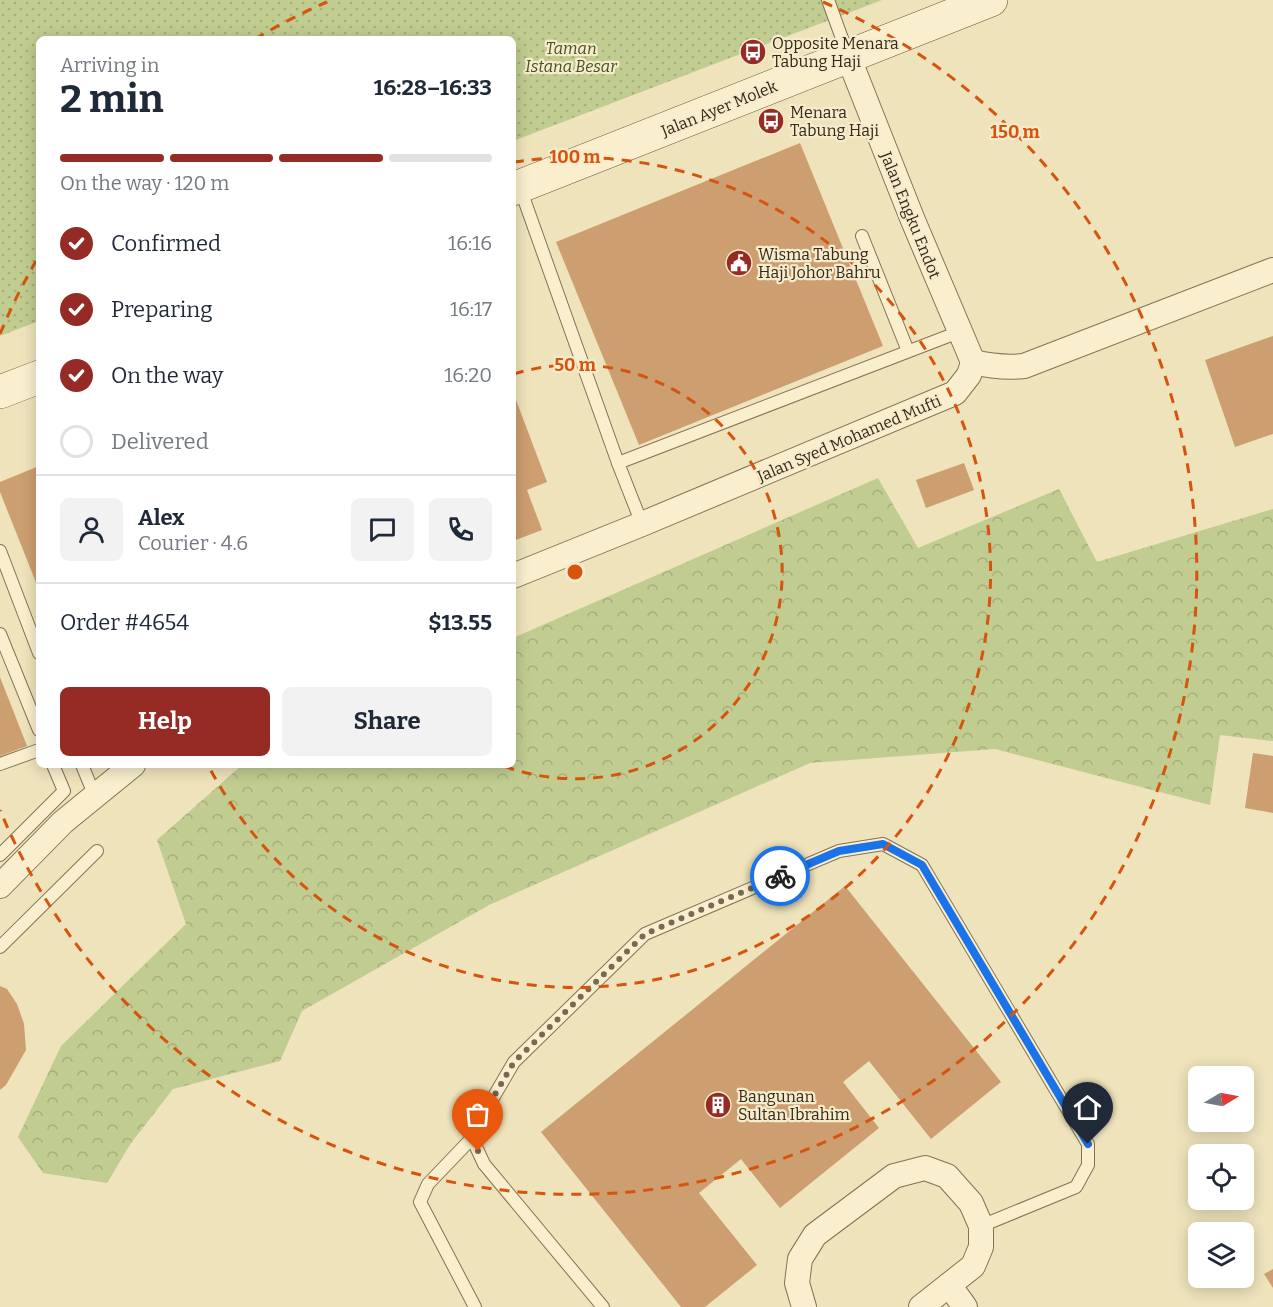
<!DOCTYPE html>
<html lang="en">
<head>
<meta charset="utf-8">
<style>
  :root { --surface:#fff; --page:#f2f2f3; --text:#1f2937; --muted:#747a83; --line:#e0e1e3; --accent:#952b24 }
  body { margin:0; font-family:Bitter,serif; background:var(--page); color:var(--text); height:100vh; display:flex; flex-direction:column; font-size:22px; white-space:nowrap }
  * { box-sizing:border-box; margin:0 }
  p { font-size:20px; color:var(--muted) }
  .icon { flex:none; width:33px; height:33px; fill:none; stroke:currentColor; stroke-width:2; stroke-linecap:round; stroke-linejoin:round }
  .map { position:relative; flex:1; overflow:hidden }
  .sheet { position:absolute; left:36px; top:36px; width:480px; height:732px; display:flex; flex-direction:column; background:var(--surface); border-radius:9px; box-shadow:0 3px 15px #0003 }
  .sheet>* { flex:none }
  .needle { width:39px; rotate:80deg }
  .tools { position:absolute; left:1188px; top:1066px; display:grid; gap:12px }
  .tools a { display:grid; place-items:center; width:66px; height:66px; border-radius:9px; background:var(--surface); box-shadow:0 3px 15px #0003; font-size:30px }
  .pin { position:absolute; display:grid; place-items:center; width:51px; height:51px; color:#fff; margin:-62px -26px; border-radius:50% 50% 50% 0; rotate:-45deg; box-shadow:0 0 6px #0007 }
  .pin .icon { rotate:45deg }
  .courier { position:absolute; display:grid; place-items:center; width:60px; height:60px; margin:-30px; border:4px solid #1a73e8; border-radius:50%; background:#fff; color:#222; box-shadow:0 2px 8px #0007 }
  .summary em { font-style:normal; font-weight:700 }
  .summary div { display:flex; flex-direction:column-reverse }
  .summary { display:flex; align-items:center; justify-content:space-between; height:102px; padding:0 24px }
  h1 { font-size:39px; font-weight:700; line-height:45px }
  .bar { display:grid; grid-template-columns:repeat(4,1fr); gap:9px 6px; align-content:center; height:72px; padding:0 24px }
  .bar i { height:8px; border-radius:4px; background:var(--line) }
  .bar .on { background:var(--accent) }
  .bar p { grid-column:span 4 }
  .line { display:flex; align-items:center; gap:15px; padding:0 24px; border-top:2px solid var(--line) }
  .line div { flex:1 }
  .round { display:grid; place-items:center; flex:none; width:63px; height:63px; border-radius:9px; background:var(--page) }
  ol { padding:0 24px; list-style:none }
  li { display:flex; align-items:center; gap:18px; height:66px }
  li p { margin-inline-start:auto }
  li .icon { padding:6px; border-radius:50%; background:var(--accent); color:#fff; stroke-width:4 }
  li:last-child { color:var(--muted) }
  li i { width:33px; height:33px; border:3px solid var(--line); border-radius:50% }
  .primary-button { display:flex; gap:12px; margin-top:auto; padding:12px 24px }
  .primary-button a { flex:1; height:69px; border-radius:9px; background:var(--accent); color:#fff; font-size:24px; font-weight:700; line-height:69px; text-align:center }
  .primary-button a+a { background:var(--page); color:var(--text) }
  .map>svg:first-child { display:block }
</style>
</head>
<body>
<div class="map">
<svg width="1273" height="1307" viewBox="0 0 1273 1307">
  <defs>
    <pattern id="forest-crowns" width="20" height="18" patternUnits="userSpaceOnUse" patternTransform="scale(1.5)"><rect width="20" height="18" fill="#c1cc90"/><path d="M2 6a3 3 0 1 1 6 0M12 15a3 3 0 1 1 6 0" fill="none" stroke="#a6af7c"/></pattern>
    <pattern id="park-dots" width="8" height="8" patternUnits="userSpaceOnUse" patternTransform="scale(1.5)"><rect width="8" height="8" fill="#c1cc90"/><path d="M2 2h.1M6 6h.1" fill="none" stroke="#a6af7c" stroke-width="1.8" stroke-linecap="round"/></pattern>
  </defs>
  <rect width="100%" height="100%" fill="#eee3bb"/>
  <path fill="url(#forest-crowns)" d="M878 478 918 548 1059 489 1097 562 1273 509V741L1220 735 1210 805 995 749 810 763 489 905 302 1011 280 1061 173 1089 131 1143 107 1183 43 1173 18 1137 61 1046 186 924 157 840 242 765H513V638Z"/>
  <path fill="url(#park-dots)" d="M0 0H882L513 141V39H39V321L0 336Z"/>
  <g fill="#cd9e70">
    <path d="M800 143 883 346 639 445 556 242Z"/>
    <path d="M1273 336V434L1235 447 1205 360Z"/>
    <path d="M513 392 547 482 527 490 542 530 513 541Z"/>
    <path d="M964 463 974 490 926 508 916 480Z"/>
    <path d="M39 466V590L0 492V482Z"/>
    <path d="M0 677 27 746 0 756Z"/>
    <path d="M1253 753 1273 756V813L1245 808Z"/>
    <path d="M845 886 1001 1082 931 1139 869 1061 843 1082 879 1128 780 1208 741 1159 699 1193 757 1265 705 1307H681L541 1132Z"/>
    <path d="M0 986 7 989 17 1004 24 1024 26 1050 6 1085 0 1090Z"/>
    <path d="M1273 1269V1288L1264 1274Z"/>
  </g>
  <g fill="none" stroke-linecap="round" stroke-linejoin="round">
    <defs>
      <g id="lane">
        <path d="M828 0 848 55"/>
        <path d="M520 188 618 463 642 524"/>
        <path d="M862 236 908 351"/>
        <path d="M618 463 959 332"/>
        <path d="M0 551 39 653"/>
        <path d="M0 634 39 730"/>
        <path d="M0 764 39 750"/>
        <path d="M82 765 94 794"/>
        <path d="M0 855 64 791 53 765"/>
        <path d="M0 947 97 851"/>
        <path d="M472 1138 428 1184 420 1202 475 1307"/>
        <path d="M603 1307 484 1164 472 1138 490 1103 514 1062 645 934 839 851 883 844 922 865 1088 1144V1165L1076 1187 981 1226"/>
      </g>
      <g id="street">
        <path d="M848 56 912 218 973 362"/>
        <path d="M973 362C990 366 1006 368 1024 366L1273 270"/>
        <path d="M513 576 642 524 955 393 969 375 973 362"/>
        <path d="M0 886 63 822 133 765"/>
        <path d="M949 1285 965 1307"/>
        <path d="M804 1307 797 1283 800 1259 815 1235 894 1176 925 1168 947 1176 971 1203 981 1226V1247L973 1266 921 1307"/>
      </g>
      <g id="secondary">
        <path d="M513 189 991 0"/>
        <path d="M0 392 39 377"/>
      </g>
    </defs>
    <use href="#lane" stroke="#857255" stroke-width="14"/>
    <use href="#street" stroke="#857255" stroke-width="26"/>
    <use href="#secondary" stroke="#675339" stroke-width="34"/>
    <use href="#lane" stroke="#f9efce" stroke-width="12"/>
    <use href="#street" stroke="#f9efce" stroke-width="24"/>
    <use href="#secondary" stroke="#f9efce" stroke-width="33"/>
  </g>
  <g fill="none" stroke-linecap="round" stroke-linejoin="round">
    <path stroke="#756a52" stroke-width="6" stroke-dasharray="0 10.8" d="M478 1151 472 1138 490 1103 514 1062 645 934 780 876"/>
    <path stroke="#1a73e8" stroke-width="8" d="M780 876 839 851 883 844 922 865 1088 1144"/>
  </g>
  <g fill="none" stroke="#d6540d" stroke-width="3" stroke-dasharray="10 8">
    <path d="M514 374A207 207 0 1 1 501 765"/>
    <path d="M514 162A415 415 0 1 1 209 767"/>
    <path d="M0 334A622 622 0 0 1 36 261M255 39A622 622 0 0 1 327 2M823 2A622 622 0 1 1 0 810"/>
  </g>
  <defs>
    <symbol id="bus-disc" viewBox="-11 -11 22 22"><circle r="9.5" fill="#952b24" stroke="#f6eccb"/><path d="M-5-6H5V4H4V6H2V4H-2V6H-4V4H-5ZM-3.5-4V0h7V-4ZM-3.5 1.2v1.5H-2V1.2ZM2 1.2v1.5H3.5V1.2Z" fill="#fff"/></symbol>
    <symbol id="civic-disc" viewBox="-11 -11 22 22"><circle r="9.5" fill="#952b24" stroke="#f6eccb"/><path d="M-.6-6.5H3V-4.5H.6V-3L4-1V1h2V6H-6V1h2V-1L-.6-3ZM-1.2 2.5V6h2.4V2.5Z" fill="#fff"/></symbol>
    <symbol id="building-disc" viewBox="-11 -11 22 22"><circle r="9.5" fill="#952b24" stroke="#f6eccb"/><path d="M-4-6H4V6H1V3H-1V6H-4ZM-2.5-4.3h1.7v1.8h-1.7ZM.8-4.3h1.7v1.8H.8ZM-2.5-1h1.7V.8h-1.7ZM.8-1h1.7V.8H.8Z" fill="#fff"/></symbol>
  </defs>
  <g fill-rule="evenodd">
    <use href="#bus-disc" x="738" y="37" width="30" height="30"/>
    <use href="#bus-disc" x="756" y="106" width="30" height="30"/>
    <use href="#civic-disc" x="724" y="248" width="30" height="30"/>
    <use href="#building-disc" x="703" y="1090" width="30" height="30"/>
  </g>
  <g text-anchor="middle" stroke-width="4.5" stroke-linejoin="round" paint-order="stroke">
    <g font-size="16" fill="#34291a" stroke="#f6eccb" text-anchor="start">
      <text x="772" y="49">Opposite Menara<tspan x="772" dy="18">Tabung Haji</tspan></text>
      <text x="790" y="118">Menara<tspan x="790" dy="18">Tabung Haji</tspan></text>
      <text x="758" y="260">Wisma Tabung<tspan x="758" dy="18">Haji Johor Bahru</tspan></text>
      <text x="738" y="1102">Bangunan<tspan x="738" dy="18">Sultan Ibrahim</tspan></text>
    </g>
    <g font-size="16" font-style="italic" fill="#415121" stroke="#f6eccb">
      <text x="571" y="54">Taman<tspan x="571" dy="18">Istana Besar</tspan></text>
    </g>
    <g font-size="16" fill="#34291a" stroke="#f6eccb">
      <text transform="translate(719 108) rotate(-22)" y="6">Jalan Ayer Molek</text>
      <text transform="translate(911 215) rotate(68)" y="6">Jalan Engku Endot</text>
      <text transform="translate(849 438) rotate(-23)" y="6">Jalan Syed Mohamed Mufti</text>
    </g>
  </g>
  <circle cx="575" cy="572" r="9" fill="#d6540d" stroke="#f6eccb" stroke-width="3"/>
  <g font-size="18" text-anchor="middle" font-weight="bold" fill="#d6540d" stroke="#f6eccb" stroke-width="4.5" stroke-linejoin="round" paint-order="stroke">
    <text x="1015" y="138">150 m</text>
    <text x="575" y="163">100 m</text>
    <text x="575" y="371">50 m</text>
  </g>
</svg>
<div class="tools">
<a><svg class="needle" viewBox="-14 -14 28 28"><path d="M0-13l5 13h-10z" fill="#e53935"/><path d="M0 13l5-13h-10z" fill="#747a83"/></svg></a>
<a><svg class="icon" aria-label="locate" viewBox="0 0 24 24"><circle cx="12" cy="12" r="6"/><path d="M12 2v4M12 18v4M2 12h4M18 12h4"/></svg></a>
<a><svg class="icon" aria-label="layers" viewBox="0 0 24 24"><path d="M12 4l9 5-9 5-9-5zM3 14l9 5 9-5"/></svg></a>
</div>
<div class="pin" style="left:478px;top:1151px;background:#ea580c"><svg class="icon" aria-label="bag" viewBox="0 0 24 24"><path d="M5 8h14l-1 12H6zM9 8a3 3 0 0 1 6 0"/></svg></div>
<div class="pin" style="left:1088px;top:1144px;background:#1f2937"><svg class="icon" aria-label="home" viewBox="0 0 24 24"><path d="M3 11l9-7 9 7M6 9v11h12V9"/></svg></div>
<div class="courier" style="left:780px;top:876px"><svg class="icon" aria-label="bike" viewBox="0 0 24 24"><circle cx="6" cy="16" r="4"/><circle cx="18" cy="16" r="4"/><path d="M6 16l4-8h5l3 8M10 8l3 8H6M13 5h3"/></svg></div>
<section class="sheet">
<div class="summary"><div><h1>2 min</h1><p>Arriving in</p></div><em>16:28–16:33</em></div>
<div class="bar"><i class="on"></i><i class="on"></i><i class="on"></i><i></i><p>On the way · 120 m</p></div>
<ol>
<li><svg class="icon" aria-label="check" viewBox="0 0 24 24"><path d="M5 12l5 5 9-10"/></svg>Confirmed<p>16:16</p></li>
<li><svg class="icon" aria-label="check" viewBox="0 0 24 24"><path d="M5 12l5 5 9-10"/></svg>Preparing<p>16:17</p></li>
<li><svg class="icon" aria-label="check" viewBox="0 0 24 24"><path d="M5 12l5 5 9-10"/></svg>On the way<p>16:20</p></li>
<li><i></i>Delivered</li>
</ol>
<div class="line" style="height:108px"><a class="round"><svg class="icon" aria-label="person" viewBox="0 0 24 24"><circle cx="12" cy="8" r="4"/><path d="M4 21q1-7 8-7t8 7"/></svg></a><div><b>Alex</b><p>Courier · 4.6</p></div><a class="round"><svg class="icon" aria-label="chat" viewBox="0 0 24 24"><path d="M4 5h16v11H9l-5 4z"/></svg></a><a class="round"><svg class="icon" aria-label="phone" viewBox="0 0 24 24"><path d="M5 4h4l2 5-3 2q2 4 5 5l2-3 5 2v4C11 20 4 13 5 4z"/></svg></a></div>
<div class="line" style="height:78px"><div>Order #4654</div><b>$13.55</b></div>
<div class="primary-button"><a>Help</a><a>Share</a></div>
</section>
</div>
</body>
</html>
